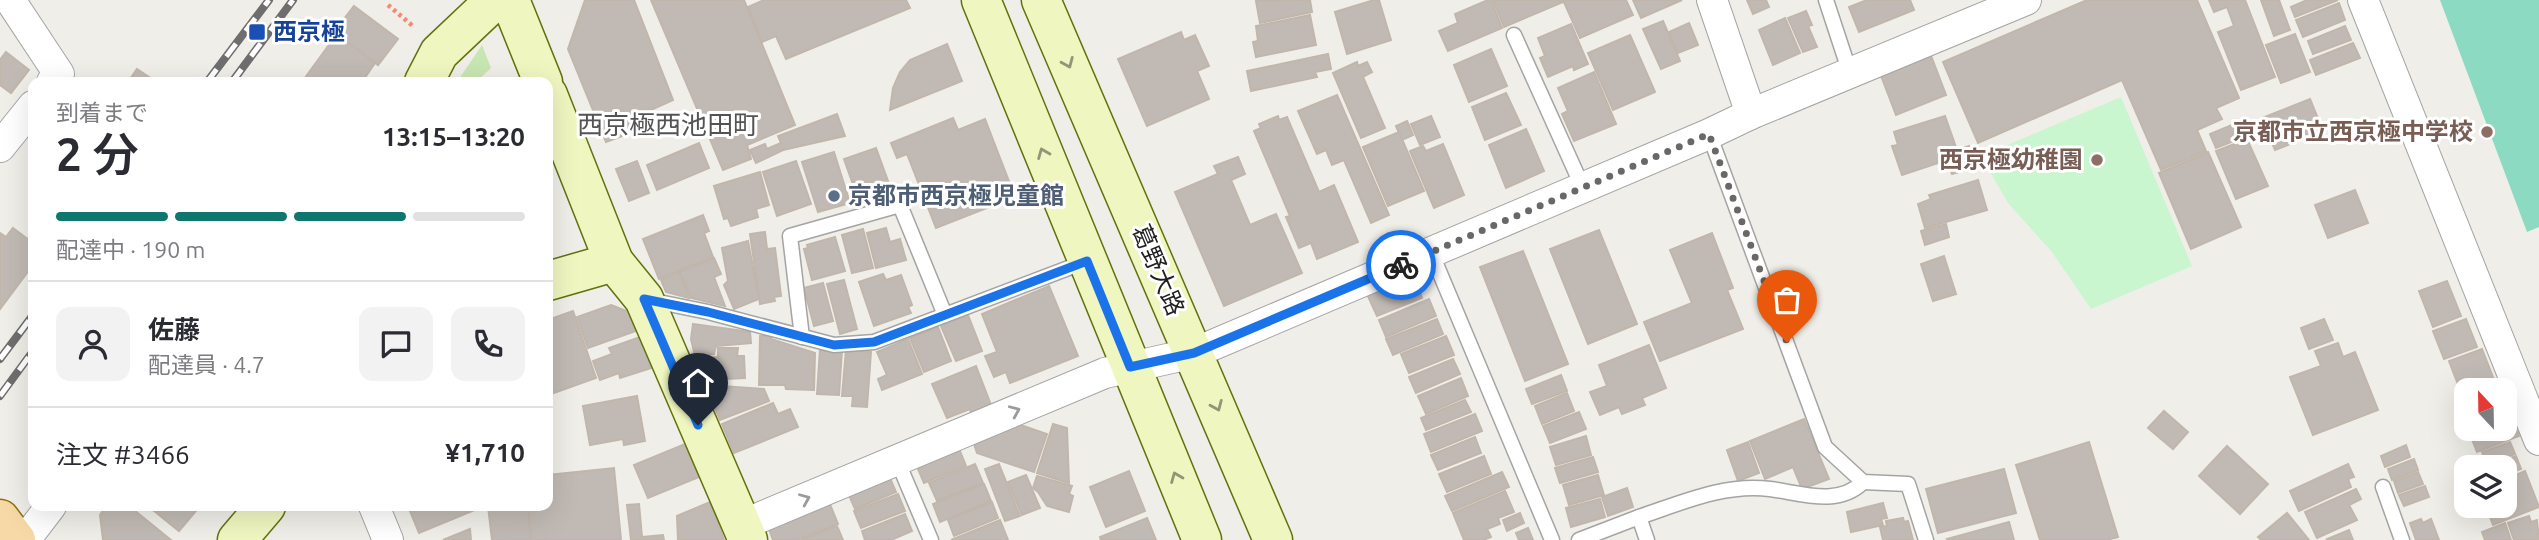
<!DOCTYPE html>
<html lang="ja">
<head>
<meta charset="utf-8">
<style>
  :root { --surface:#fff; --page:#f2f2f3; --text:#2b2b33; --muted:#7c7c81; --line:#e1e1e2; --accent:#0f766e }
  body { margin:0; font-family:Ubuntu,"Noto Sans JP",sans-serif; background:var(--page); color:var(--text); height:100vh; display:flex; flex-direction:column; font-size:26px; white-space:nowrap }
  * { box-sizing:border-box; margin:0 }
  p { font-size:23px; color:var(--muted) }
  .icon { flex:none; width:38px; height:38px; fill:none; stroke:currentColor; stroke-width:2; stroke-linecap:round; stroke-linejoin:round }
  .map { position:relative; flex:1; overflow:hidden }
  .side { position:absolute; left:28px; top:77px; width:525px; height:434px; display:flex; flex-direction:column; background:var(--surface); border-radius:14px; box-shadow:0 7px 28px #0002 }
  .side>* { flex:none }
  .needle { width:46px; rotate:338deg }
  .buttons { position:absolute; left:2454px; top:378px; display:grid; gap:14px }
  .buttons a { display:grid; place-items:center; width:63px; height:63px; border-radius:14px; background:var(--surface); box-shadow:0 7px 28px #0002; font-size:35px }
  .pin { position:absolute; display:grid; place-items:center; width:60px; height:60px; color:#fff; margin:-72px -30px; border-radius:50% 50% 50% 0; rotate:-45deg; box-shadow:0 0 7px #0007 }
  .pin .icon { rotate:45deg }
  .courier { position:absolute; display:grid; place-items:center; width:70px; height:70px; margin:-35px; border:5px solid #1a73e8; border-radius:50%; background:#fff; color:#222; box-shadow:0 2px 9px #0007 }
  .head em { font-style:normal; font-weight:600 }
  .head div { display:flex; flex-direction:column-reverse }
  .head { display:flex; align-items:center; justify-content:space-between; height:119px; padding:0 28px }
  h1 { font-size:46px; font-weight:600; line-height:52px }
  .bar { display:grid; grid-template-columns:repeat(4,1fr); gap:10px 7px; align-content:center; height:84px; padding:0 28px }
  .bar i { height:9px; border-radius:5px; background:var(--line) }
  .bar .current { background:var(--accent) }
  .bar p { grid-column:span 4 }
  .line { display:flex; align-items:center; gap:18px; padding:0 28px; border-top:2px solid var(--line) }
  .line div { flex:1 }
  .round { display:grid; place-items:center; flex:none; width:74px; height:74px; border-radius:14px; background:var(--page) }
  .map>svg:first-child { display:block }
</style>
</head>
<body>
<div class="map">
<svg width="2539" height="540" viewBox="0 0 2539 540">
  <rect width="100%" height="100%" fill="#f0eee8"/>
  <path fill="#c8e6b1" d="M482 45 491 68 476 82H457Z"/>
  <path fill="#c9f6cf" d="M2121 97 2192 266 2091 309 2052 252 2008 203 1981 156Z"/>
  <path fill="#8bdac1" d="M2440 0H2539V227L2527 232Z"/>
  <g fill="#c1bab4" stroke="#c1b6ab" stroke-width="2">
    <path d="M585 0H634L673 100 631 119 636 131 606 142 568 49Z"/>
    <path d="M651 0H744L795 125 747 145 751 159 723 170Z"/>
    <path d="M764 0H906L910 8 786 59 776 36 762 42 748 7Z"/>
    <path d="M1310 0 1312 12 1260 23 1256 1Z"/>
    <path d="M1374 0H1379L1391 40 1347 54 1335 12Z"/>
    <path d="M1488 0H1491L1502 28 1448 51 1439 31 1458 23 1455 14Z"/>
    <path d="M1493 0H1562L1563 2 1504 27Z"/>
    <path d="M1563 0H1626L1633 15 1580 38Z"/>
    <path d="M1633 0H1682L1641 18Z"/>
    <path d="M1747 0H1766L1769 7 1753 14Z"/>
    <path d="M1867 0H1910L1914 10 1859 32 1849 7Z"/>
    <path d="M2087 0H2197L2239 98 2216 108 2222 119 2197 130 2206 151 2161 170 2122 80 1978 143 1943 62Z"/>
    <path d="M2209 0H2245L2275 77 2241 90 2218 32 2234 26 2227 7 2214 12Z"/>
    <path d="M2261 0H2279L2290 30 2274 36Z"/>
    <path d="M2307 0H2338L2295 17 2291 7Z"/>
    <path d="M2339 3 2345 20 2303 37 2296 20Z"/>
    <path d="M354 6 398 39 378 65 334 32Z"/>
    <path d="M1806 11 1812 25 1808 26 1817 47 1803 52 1788 18Z"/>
    <path d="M1310 15 1316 45 1256 57 1253 42 1258 41 1256 26Z"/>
    <path d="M1785 18 1800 53 1773 65 1759 30Z"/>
    <path d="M1663 21 1680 61 1661 69 1643 29Z"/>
    <path d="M1689 23 1698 45 1678 53 1669 32Z"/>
    <path d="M1571 24 1588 64 1574 70 1573 66 1548 77 1540 58 1545 56 1538 38Z"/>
    <path d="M2345 26 2351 40 2313 54 2308 41Z"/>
    <path d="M1181 32 1184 40 1195 35 1209 66 1197 71 1209 99 1147 126 1118 59Z"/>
    <path d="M337 34 375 63 362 82H302Z"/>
    <path d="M2295 34 2310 72 2281 83 2266 45Z"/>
    <path d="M1630 35 1655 92 1613 110 1588 53Z"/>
    <path d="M2353 43 2360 58 2316 75 2310 60Z"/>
    <path d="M947 44 962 81 890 110 893 88 900 72 910 60Z"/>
    <path d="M1491 49 1507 86 1469 102 1454 65Z"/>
    <path d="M6 52 29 70 11 93 0 85V60Z"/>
    <path d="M1930 53 1946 95 1896 115 1880 73Z"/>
    <path d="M1328 54 1331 69 1315 72 1317 77 1251 91 1247 71Z"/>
    <path d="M1357 62 1358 66 1367 62 1372 72 1363 77 1385 128 1361 138 1333 73Z"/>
    <path d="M137 69 152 79 150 82H128Z"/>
    <path d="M1594 72 1616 124 1574 141 1562 114 1568 111 1558 88Z"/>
    <path d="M1506 93 1521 125 1485 140 1472 107Z"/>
    <path d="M1337 95 1389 215 1371 223 1344 160 1332 165 1326 150 1317 154 1298 111Z"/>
    <path d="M2310 99 2323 131 2275 150 2262 118Z"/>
    <path d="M837 114 845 136 783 150 756 163 750 150 765 144 767 149 781 143 778 136Z"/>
    <path d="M1278 116 1279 120 1287 117 1319 192 1334 185 1358 242 1317 259 1311 243 1299 248 1286 217 1290 216 1254 131 1261 128 1259 124Z"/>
    <path d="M1431 116 1440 137 1420 145 1411 124Z"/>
    <path d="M1945 116 1957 150 1969 146 1976 167 1952 174 1947 160 1902 175 1892 146 1898 145 1894 132Z"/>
    <path d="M953 118 958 130 985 119 1015 197 936 228 907 154 897 158 891 143Z"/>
    <path d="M1407 121 1413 135 1402 140 1396 126Z"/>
    <path d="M2239 122 2244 137 2216 148 2210 134Z"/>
    <path d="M1526 129 1544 171 1506 188 1489 145Z"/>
    <path d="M1399 132 1424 191 1388 206 1363 147Z"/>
    <path d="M2247 139 2268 186 2236 199 2216 151Z"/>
    <path d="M699 143 709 168 657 190 647 165Z"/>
    <path d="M1443 144 1464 195 1434 208 1410 151 1423 146 1426 151Z"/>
    <path d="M876 148 892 192 860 204 844 159Z"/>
    <path d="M834 152 850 203 818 212 802 162Z"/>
    <path d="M2208 152 2241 227 2191 249 2159 173Z"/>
    <path d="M1238 157 1245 174 1231 180 1250 225 1276 214 1302 273 1224 306 1175 192 1218 174 1214 166Z"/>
    <path d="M637 161 649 193 629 201 616 169Z"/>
    <path d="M796 161 811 204 777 216 763 172Z"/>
    <path d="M760 172 769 205 756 209 758 217 731 226 728 218 724 219 714 186Z"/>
    <path d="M1978 180 1987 210 1925 228 1918 204 1931 199 1929 195Z"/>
    <path d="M2355 190 2368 223 2328 238 2315 205Z"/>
    <path d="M703 215 709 231 704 233 713 257 659 279 643 239Z"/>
    <path d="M1946 224 1949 237 1925 245 1921 231Z"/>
    <path d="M13 228 33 243V265L0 309V233L6 237Z"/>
    <path d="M886 228 890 242 900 239 906 260 876 268 867 233Z"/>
    <path d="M863 229 873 268 852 273 842 235Z"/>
    <path d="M1599 230 1637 324 1588 344 1550 249Z"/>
    <path d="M765 232 767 249 775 248 781 296 774 297 775 301 760 304 750 234Z"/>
    <path d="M1712 233 1733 288 1727 290 1743 329 1660 361 1644 322 1692 303 1670 250Z"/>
    <path d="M835 237 845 271 812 280 804 249 808 248 807 245Z"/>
    <path d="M748 241 759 299 734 309 724 285 728 281 722 248Z"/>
    <path d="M1523 251 1568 364 1525 381 1480 267Z"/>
    <path d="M1944 256 1956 294 1933 301 1921 264Z"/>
    <path d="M714 258 721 274 714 277 725 306 691 298 680 272Z"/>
    <path d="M679 272 689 298 666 292 661 280Z"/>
    <path d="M883 274 886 280 901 275 912 305 908 307 911 313 874 326 859 282Z"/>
    <path d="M1414 276 1422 298 1377 316 1367 294Z"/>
    <path d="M844 280 857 329 840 334 827 284Z"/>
    <path d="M2447 281 2461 316 2433 327 2419 291Z"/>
    <path d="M823 283 833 321 814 326 804 288Z"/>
    <path d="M1049 286 1078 356 1010 383 1006 372 994 377 985 356 997 352 982 314Z"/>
    <path d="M1429 299 1436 316 1386 337 1379 320Z"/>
    <path d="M611 305 629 312 636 331 588 348 577 317Z"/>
    <path d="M573 311 596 378 554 393 548 374V320Z"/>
    <path d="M968 315 982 351 956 361 941 326Z"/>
    <path d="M1437 319 1443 334 1393 355 1386 339Z"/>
    <path d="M2324 319 2333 340 2309 349 2301 328Z"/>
    <path d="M2466 319 2477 347 2444 359 2433 331Z"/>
    <path d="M693 324 750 332 751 343 716 346 714 354 695 356 691 339Z"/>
    <path d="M938 327 951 361 924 372 910 338Z"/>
    <path d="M760 336H771V339L815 353 814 390 786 389 785 385H759Z"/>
    <path d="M1446 336 1454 355 1409 373 1401 354Z"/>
    <path d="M640 337 651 368 620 378 619 373 600 380 593 361 612 354 609 348Z"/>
    <path d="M908 339 922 374 882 390 878 379 887 375 877 352Z"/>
    <path d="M2338 343 2343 357 2355 352 2378 410 2313 435 2290 377 2321 366 2315 351Z"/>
    <path d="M1649 345 1666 388 1642 398 1645 405 1622 414 1619 407 1600 415 1590 392 1607 386 1599 365Z"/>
    <path d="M718 348H738L737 356H744L745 378 703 380V358L718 357Z"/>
    <path d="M820 349 842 350 839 395 817 394Z"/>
    <path d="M2482 349 2498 390H2466V405L2449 361Z"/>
    <path d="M846 350 871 352 867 407 852 406 853 396H842Z"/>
    <path d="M1453 359 1460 374 1416 393 1409 377Z"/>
    <path d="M976 366 991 405 971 413 970 409 947 418 932 384Z"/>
    <path d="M1561 375 1567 391 1532 404 1526 389Z"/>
    <path d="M1461 378 1468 396 1426 414 1418 396Z"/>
    <path d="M721 386 764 389 769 401 720 420 708 391Z"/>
    <path d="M1567 393 1574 411 1542 424 1535 406Z"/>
    <path d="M637 396 645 441 624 445 623 439 590 445 583 406Z"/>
    <path d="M2504 398 2519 436 2477 452 2468 429H2504Z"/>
    <path d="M1465 400 1471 412 1426 430 1421 418Z"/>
    <path d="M773 403 778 414 790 409 798 427 734 453 722 424Z"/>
    <path d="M2164 411 2188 432 2173 449 2148 428Z"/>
    <path d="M1579 412 1586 429 1550 443 1543 426Z"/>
    <path d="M1475 414 1482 431 1431 452 1424 434Z"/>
    <path d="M1804 419 1829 479 1802 489 1793 467 1765 479 1750 441Z"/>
    <path d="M1015 423 1047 434 1034 472 977 453 973 441Z"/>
    <path d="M1053 424 1067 428 1069 483 1037 473Z"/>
    <path d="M1586 436 1591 455 1556 465 1550 447Z"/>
    <path d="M1475 437 1481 453 1438 470 1431 455Z"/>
    <path d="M1748 442 1759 473 1738 481 1727 450Z"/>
    <path d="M2089 442 2118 537 2107 540H2040L2016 465Z"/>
    <path d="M2510 442 2515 454 2487 465 2482 452Z"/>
    <path d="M685 444 699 477 648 498 634 465Z"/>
    <path d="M2406 445 2410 457 2385 467 2381 456Z"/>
    <path d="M958 446 966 466 924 483 918 469 922 467 919 461Z"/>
    <path d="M2227 446 2268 484 2240 514 2199 476Z"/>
    <path d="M1484 456 1491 474 1447 492 1439 474Z"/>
    <path d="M2516 456 2521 469 2504 475V467H2487Z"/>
    <path d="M1593 457 1598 472 1560 483 1555 468Z"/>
    <path d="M2414 459 2418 470 2392 480 2388 469Z"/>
    <path d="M975 464 983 483 937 501 929 483Z"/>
    <path d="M999 464 1020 516 1005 521 985 469Z"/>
    <path d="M2348 464 2354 477 2348 479 2351 487 2299 511 2290 491Z"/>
    <path d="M614 468 621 540H531L528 506H548V475Z"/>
    <path d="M2004 469 2016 513 1938 533 1926 489Z"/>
    <path d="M1129 471 1145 511 1106 527 1090 487Z"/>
    <path d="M2525 471 2539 507 2493 525 2486 506H2504V480Z"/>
    <path d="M1502 472 1509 487 1452 511 1445 496Z"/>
    <path d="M2418 472 2423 484 2398 493 2394 481Z"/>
    <path d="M1026 475 1040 508 1022 515 1008 482Z"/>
    <path d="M1598 475 1604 495 1569 505 1563 485Z"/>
    <path d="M889 476 896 492 855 509 848 493Z"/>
    <path d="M1037 476 1072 486 1069 494 1073 496 1069 512 1047 506 1038 492 1033 488Z"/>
    <path d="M984 484 991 501 940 522 933 504Z"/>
    <path d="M2425 486 2429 497 2404 506 2399 495Z"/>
    <path d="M1627 488 1633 507 1608 516 1602 497Z"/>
    <path d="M2356 489 2361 499 2349 505 2357 520 2317 538 2305 512Z"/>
    <path d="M1505 491 1514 512 1498 518 1500 524 1487 529 1491 537 1483 540H1464L1453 513Z"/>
    <path d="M898 494 905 511 861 528 854 511Z"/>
    <path d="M1600 499 1605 517 1571 527 1566 508Z"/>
    <path d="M710 502 724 540H678L677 516Z"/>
    <path d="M829 502 838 524 797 540H773L768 526Z"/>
    <path d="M992 502 998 518 954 536 948 520Z"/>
    <path d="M1883 503 1887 518 1881 519 1883 525 1851 532 1847 512Z"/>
    <path d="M639 504 642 537 663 535 664 540H631L627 505Z"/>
    <path d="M106 506H129L171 540H103L100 515Z"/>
    <path d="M148 506H200L179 531Z"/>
    <path d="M408 506H475L477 509 419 533Z"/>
    <path d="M488 506H528L531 540H492Z"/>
    <path d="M1520 513 1524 523 1507 531 1503 520Z"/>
    <path d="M2287 513 2309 540H2261L2258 537Z"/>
    <path d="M905 514 912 531 891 540H865L862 531Z"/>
    <path d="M2529 516 2531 522 2537 520 2539 540H2514L2508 523Z"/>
    <path d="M1147 518 1156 540H1101L1100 537Z"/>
    <path d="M1903 518 1904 522 1908 521 1913 540H1883L1880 527 1887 526 1886 521Z"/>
    <path d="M2421 519 2423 523 2431 519 2439 540H2416L2410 523Z"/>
    <path d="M1000 520 1008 540H951Z"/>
    <path d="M2009 522 2014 540H1948L1947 539Z"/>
    <path d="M2505 523 2511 540H2485L2482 532Z"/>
    <path d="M837 526 843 540H801Z"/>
    <path d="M1528 528 1533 540H1519L1516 533Z"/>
    <path d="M470 529 471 540H443Z"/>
    <path d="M2349 530 2353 540H2328L2327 539Z"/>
  </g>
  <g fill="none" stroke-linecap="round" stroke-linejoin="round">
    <defs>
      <g id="lane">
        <path d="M1826 0 1850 73"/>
        <path d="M1514 35 1583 188"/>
        <path d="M1709 134 1825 447 1863 482 1908 484 1926 540"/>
        <path d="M1431 252 1552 540"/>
        <path d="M649 300 708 312 834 345 874 342 1087 261"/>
        <path d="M802 337 790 236 900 205 945 315"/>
        <path d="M897 460 931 540"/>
        <path d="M2383 487 2402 540"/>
        <path d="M1639 517C1681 503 1725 483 1770 489 1801 493 1838 507 1863 482"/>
        <path d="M1579 540 1639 517 1647 540"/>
      </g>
      <g id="street">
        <path d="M10 0 59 74 52 82"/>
        <path d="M1712 0 1751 114"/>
        <path d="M2363 0 2539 440"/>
        <path d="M0 147 33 106"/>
        <path d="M374 506 388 540"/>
        <path d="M742 525 1105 373 1194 353 1709 134 1751 114 2026 0"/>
        <path d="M25 540 51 506"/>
      </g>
      <g id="secondary">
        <path d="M510 0 543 82"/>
        <path d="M981 0 1202 540"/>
        <path d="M1041 0 1273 540"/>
        <path d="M424 82 439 53 495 0"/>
        <path d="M548 95 614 262 644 299 748 540"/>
        <path d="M548 281 614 262"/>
        <path d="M237 540 266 506"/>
      </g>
      <path id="primary" d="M0 519 16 540"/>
    </defs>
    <use href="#lane" stroke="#a4a4a4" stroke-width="17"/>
    <use href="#street" stroke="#a4a4a4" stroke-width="32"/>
    <use href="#secondary" stroke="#61720c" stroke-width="41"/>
    <use href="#primary" stroke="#936f0a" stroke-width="41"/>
    <path stroke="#f18c78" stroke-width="4.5" stroke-dasharray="3.5 3.5" stroke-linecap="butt" d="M388 5 414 27"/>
    <use href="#lane" stroke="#fff" stroke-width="14"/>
    <use href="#street" stroke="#fff" stroke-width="30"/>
    <use href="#secondary" stroke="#eff6c0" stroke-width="38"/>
    <use href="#primary" stroke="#f6d9a7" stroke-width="38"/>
    <defs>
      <g id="rail">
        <path d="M207 82 269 0"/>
        <path d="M232 82 293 0"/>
        <path d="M0 359 33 315"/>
        <path d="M0 396 33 351"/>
      </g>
    </defs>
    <use href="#rail" stroke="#6e6e6e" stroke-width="8"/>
    <use href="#rail" stroke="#fff" stroke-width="5" stroke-dasharray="16" stroke-linecap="butt"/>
  </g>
  <defs><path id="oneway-chevron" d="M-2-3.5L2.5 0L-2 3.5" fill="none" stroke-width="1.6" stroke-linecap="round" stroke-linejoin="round" transform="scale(1.75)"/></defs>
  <g stroke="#929678">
    <use href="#oneway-chevron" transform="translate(1068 63) rotate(67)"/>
    <use href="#oneway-chevron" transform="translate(1043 153) rotate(-112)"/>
    <use href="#oneway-chevron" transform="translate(1217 406) rotate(67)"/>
    <use href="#oneway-chevron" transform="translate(1176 477) rotate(-112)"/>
  </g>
  <g stroke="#9b9b9b">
    <use href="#oneway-chevron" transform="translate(1015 411) rotate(-23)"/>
    <use href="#oneway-chevron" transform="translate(805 499) rotate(-23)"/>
  </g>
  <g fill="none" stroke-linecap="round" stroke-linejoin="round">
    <path stroke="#696866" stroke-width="7" stroke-dasharray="0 12.6" d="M1401 265 1709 134 1787 342"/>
    <path stroke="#1a73e8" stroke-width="9" d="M698 425 644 299 708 312 834 345 874 342 1087 261 1130 367 1194 353 1401 265"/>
  </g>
  <rect fill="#1a4fb4" stroke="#fff" stroke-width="2.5" x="248" y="23" width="18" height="18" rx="3.5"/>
  <g fill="#8d6e63" stroke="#fff" stroke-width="2.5">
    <circle cx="2487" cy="132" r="7"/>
    <circle cx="2097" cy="160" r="7"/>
  </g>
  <circle fill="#5c6f8a" stroke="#fff" stroke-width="2.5" cx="834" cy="196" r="7"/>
  <g text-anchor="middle" stroke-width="6" stroke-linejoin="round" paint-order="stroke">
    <g font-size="24" font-weight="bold" fill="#164399" stroke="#fff" text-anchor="start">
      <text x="273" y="40">西京極</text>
    </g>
    <g font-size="24" font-weight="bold" fill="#785e54" stroke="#fff" text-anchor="end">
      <text x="2473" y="140">京都市立西京極中学校</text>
      <text x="2083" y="168">西京極幼稚園</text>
    </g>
    <g font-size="24" font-weight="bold" fill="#4e5e75" stroke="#fff" text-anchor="start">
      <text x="848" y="204">京都市西京極児童館</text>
    </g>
    <g font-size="24" fill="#202020" stroke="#fff">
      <text transform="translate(1158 270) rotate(67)" y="8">葛野大路</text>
    </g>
    <g font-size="26" fill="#535353" stroke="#fff">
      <text x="668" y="134">西京極西池田町</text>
    </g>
  </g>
</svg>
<div class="buttons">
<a><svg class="needle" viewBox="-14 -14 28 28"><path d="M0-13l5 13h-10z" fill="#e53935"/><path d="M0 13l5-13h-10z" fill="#7c7c81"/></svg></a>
<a><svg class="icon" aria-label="layers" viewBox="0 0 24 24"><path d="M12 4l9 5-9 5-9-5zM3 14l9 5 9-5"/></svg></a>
</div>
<div class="pin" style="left:1787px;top:342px;background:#ea580c"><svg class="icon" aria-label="bag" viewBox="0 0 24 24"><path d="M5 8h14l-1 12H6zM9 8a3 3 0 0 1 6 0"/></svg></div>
<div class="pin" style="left:698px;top:425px;background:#1f2937"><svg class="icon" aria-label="home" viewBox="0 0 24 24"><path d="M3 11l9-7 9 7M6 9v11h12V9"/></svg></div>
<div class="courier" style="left:1401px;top:265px"><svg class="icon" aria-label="bike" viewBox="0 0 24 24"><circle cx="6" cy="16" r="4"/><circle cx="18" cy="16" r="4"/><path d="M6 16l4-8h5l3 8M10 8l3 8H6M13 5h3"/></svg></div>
<section class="side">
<div class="head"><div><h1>2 分</h1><p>到着まで</p></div><em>13:15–13:20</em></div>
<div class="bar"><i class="current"></i><i class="current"></i><i class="current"></i><i></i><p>配達中 · 190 m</p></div>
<div class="line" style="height:126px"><a class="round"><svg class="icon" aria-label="person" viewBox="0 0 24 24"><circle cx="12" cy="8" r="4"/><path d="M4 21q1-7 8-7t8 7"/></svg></a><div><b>佐藤</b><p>配達員 · 4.7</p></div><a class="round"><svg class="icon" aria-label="chat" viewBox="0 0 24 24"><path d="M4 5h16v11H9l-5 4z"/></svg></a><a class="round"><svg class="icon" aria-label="phone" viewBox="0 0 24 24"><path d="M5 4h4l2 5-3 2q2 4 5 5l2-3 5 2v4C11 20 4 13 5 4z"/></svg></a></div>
<div class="line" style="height:91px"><div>注文 #3466</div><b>¥1,710</b></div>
</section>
</div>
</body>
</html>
